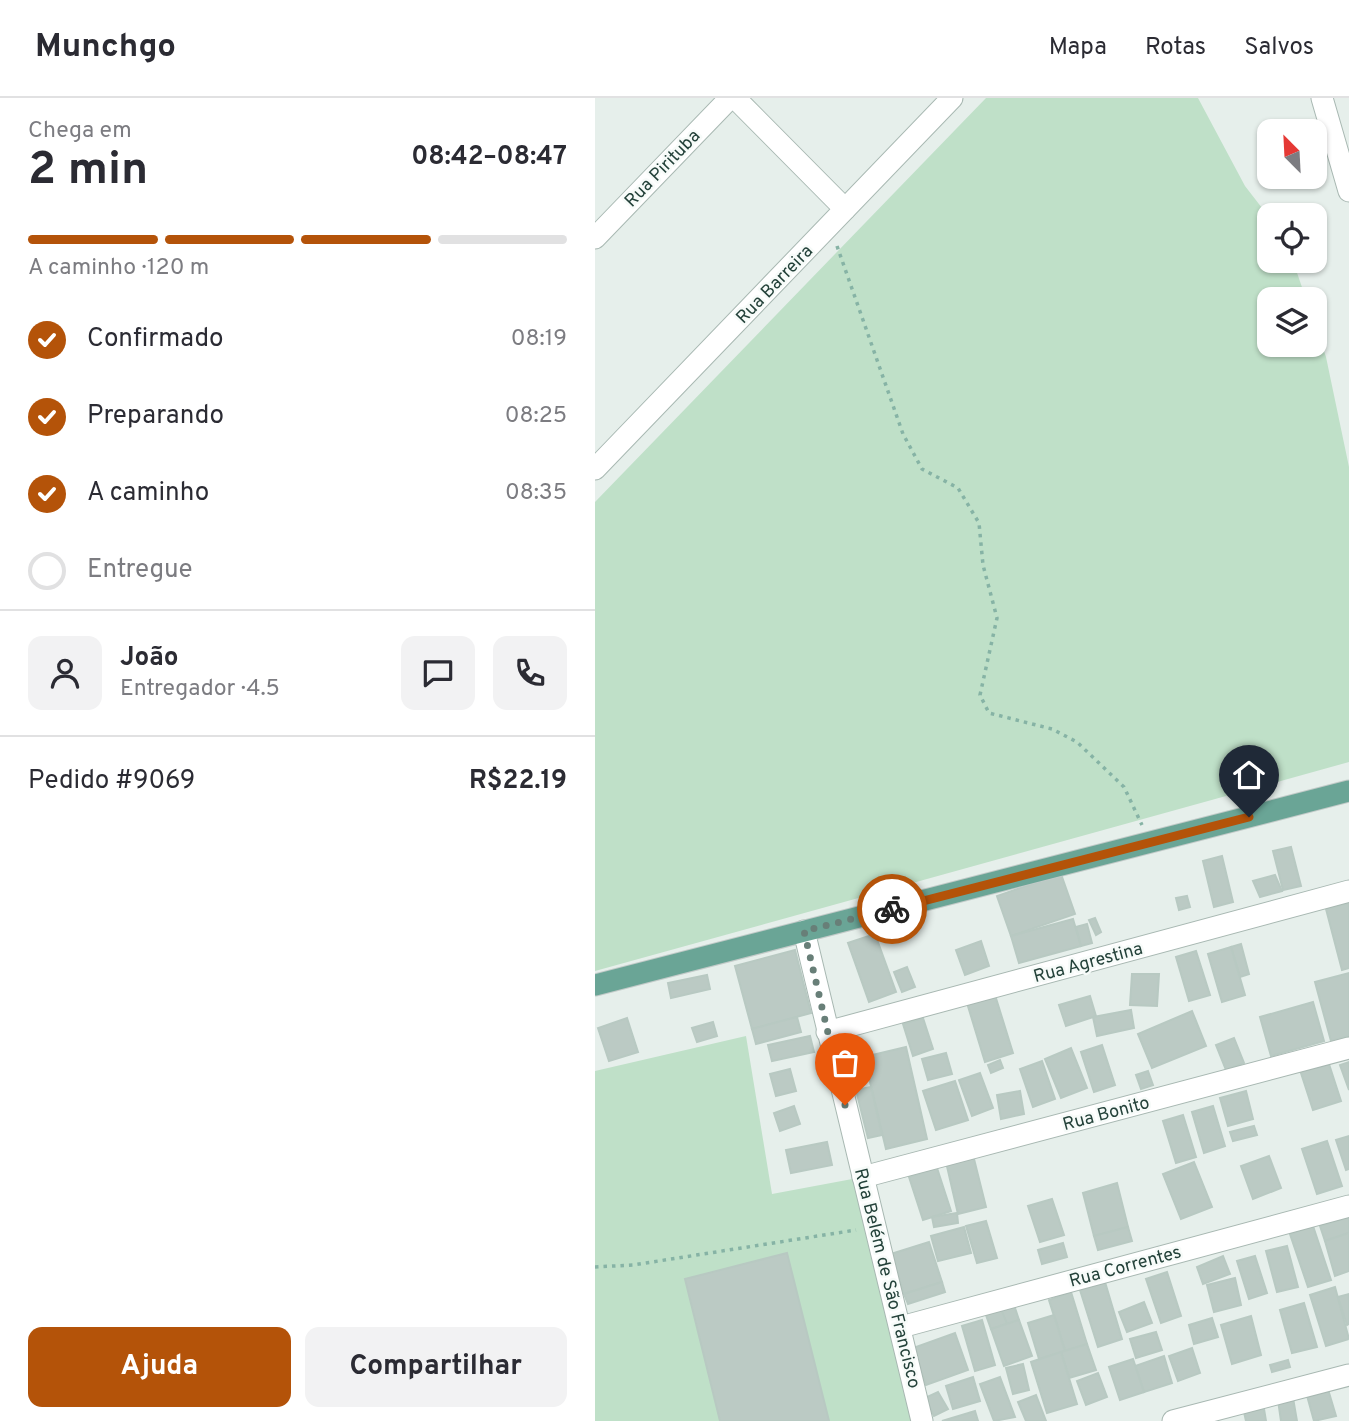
<!DOCTYPE html>
<html lang="pt">
<head>
<meta charset="utf-8">
<style>
  :root { --surface:#fff; --page:#f2f2f3; --text:#2b2b33; --muted:#7c7c81; --line:#e1e1e2; --accent:#b45309 }
  body { margin:0; font-family:Overpass,sans-serif; background:var(--page); color:var(--text); height:100vh; display:flex; flex-direction:column; font-size:26px; white-space:nowrap }
  * { box-sizing:border-box; margin:0 }
  p { font-size:23px; color:var(--muted) }
  .icon { flex:none; width:38px; height:38px; fill:none; stroke:currentColor; stroke-width:2; stroke-linecap:round; stroke-linejoin:round }
  .map { position:relative; flex:1; overflow:hidden }
  .side { display:flex; flex-direction:column; background:var(--surface); width:595px }
  .side>* { flex:none }
  .needle { width:46px; rotate:336deg }
  .controls { position:absolute; left:662px; top:21px; display:grid; gap:14px }
  .controls a { display:grid; place-items:center; width:70px; height:70px; border-radius:14px; background:var(--surface); box-shadow:0 2px 5px #0004; font-size:35px }
  .pin { position:absolute; display:grid; place-items:center; width:60px; height:60px; color:#fff; margin:-72px -30px; border-radius:50% 50% 50% 0; rotate:-45deg; box-shadow:0 0 7px #0007 }
  .pin .icon { rotate:45deg }
  .courier { position:absolute; display:grid; place-items:center; width:70px; height:70px; margin:-35px; border:5px solid #b45309; border-radius:50%; background:#fff; color:#222; box-shadow:0 2px 9px #0007 }
  .overview em { font-style:normal; font-weight:700 }
  .overview div { display:flex; flex-direction:column-reverse }
  .overview { display:flex; align-items:center; justify-content:space-between; height:119px; padding:0 28px }
  h1 { font-size:46px; font-weight:700; line-height:52px }
  .bar { display:grid; grid-template-columns:repeat(4,1fr); gap:10px 7px; align-content:center; height:84px; padding:0 28px }
  .bar i { height:9px; border-radius:5px; background:var(--line) }
  .bar .active { background:var(--accent) }
  .bar p { grid-column:span 4 }
  .line { display:flex; align-items:center; gap:18px; padding:0 28px; border-top:2px solid var(--line) }
  .line div { flex:1 }
  .round { display:grid; place-items:center; flex:none; width:74px; height:74px; border-radius:14px; background:var(--page) }
  ol { padding:0 28px; list-style:none }
  li { display:flex; align-items:center; gap:21px; height:77px }
  li p { margin-inline-start:auto }
  li .icon { padding:7px; border-radius:50%; background:var(--accent); color:#fff; stroke-width:4 }
  li:last-child { color:var(--muted) }
  li i { width:38px; height:38px; border:4px solid var(--line); border-radius:50% }
  .cta { display:flex; gap:14px; margin-top:auto; padding:14px 28px }
  .cta a { flex:1; height:80px; border-radius:14px; background:var(--accent); color:#fff; font-size:28px; font-weight:700; line-height:80px; text-align:center }
  .cta a+a { background:var(--page); color:var(--text) }
  header { display:flex; align-items:center; gap:42px; box-sizing:border-box; height:98px; padding:0 35px; background:var(--surface); border-bottom:2px solid var(--line) }
  header strong { font-size:33px }
  nav { display:flex; gap:38px; margin-inline-start:auto; font-size:24px }
  main { display:flex; flex:1; min-height:0 }
  .map>svg:first-child { display:block }
</style>
</head>
<body>
<header>
<strong>Munchgo</strong>
<nav><a>Mapa</a><a>Rotas</a><a>Salvos</a></nav>
</header>
<main>
<section class="side">
<div class="overview"><div><h1>2 min</h1><p>Chega em</p></div><em>08:42–08:47</em></div>
<div class="bar"><i class="active"></i><i class="active"></i><i class="active"></i><i></i><p>A caminho · 120 m</p></div>
<ol>
<li><svg class="icon" aria-label="check" viewBox="0 0 24 24"><path d="M5 12l5 5 9-10"/></svg>Confirmado<p>08:19</p></li>
<li><svg class="icon" aria-label="check" viewBox="0 0 24 24"><path d="M5 12l5 5 9-10"/></svg>Preparando<p>08:25</p></li>
<li><svg class="icon" aria-label="check" viewBox="0 0 24 24"><path d="M5 12l5 5 9-10"/></svg>A caminho<p>08:35</p></li>
<li><i></i>Entregue</li>
</ol>
<div class="line" style="height:126px"><a class="round"><svg class="icon" aria-label="person" viewBox="0 0 24 24"><circle cx="12" cy="8" r="4"/><path d="M4 21q1-7 8-7t8 7"/></svg></a><div><b>João</b><p>Entregador · 4.5</p></div><a class="round"><svg class="icon" aria-label="chat" viewBox="0 0 24 24"><path d="M4 5h16v11H9l-5 4z"/></svg></a><a class="round"><svg class="icon" aria-label="phone" viewBox="0 0 24 24"><path d="M5 4h4l2 5-3 2q2 4 5 5l2-3 5 2v4C11 20 4 13 5 4z"/></svg></a></div>
<div class="line" style="height:91px"><div>Pedido #9069</div><b>R$22.19</b></div>
<div class="cta"><a>Ajuda</a><a>Compartilhar</a></div>
</section>
<div class="map">
<svg width="754" height="1323" viewBox="0 0 754 1323">
  <rect width="100%" height="100%" fill="#e6efeb"/>
  <g fill="#bfe0c8">
    <path d="M391 0H603L650 88 674 119V163H698L711 201H674V247H719V224L731 259 754 369V664L0 873V404Z"/>
    <path d="M151 938 177 1096 268 1079 320 1323H0V973Z"/>
  </g>
  <g fill="#bbcac4" stroke="#b8c9c2" stroke-width="2">
    <path d="M696 749 706 788 688 792 678 753Z"/>
    <path d="M627 758 638 804 619 809 608 763Z"/>
    <path d="M466 776 480 816 416 838 402 798Z"/>
    <path d="M680 777 687 793 665 799 658 783Z"/>
    <path d="M592 798 595 809 584 812 581 800Z"/>
    <path d="M754 805V870L747 872 731 811Z"/>
    <path d="M500 820 506 834 501 837 494 822Z"/>
    <path d="M478 821 486 848 424 865 416 838Z"/>
    <path d="M492 826 497 845 486 848 481 829Z"/>
    <path d="M280 836 301 894 274 904 253 845Z"/>
    <path d="M386 843 394 868 370 877 361 852Z"/>
    <path d="M646 846 654 876 645 879 636 849Z"/>
    <path d="M636 849 650 897 627 904 613 856Z"/>
    <path d="M200 852 216 915 157 931 140 868Z"/>
    <path d="M601 853 615 897 594 903 581 859Z"/>
    <path d="M312 869 320 889 307 894 299 874Z"/>
    <path d="M754 875V938L736 943 720 884Z"/>
    <path d="M537 876H564L562 908 535 907Z"/>
    <path d="M112 877 115 891 76 900 73 885Z"/>
    <path d="M400 897 418 955 390 964 372 905Z"/>
    <path d="M495 898 501 918 471 928 464 907Z"/>
    <path d="M718 904 729 943 676 958 665 919Z"/>
    <path d="M536 912 539 930 502 938 498 919Z"/>
    <path d="M597 913 611 948 557 970 543 936Z"/>
    <path d="M202 919 206 934 161 946 157 931Z"/>
    <path d="M32 920 43 954 14 963 3 930Z"/>
    <path d="M328 920 338 951 318 958 308 926Z"/>
    <path d="M118 924 122 938 102 944 97 930Z"/>
    <path d="M215 938 219 954 177 963 173 947Z"/>
    <path d="M639 940 649 965 631 972 621 947Z"/>
    <path d="M507 947 520 987 499 994 486 954Z"/>
    <path d="M311 949 332 1041 291 1051 269 959Z"/>
    <path d="M476 950 492 990 466 1000 450 961Z"/>
    <path d="M351 955 357 976 333 982 327 961Z"/>
    <path d="M405 962 408 970 396 975 393 967Z"/>
    <path d="M447 963 460 1001 438 1009 425 971Z"/>
    <path d="M733 963 746 1003 718 1012 705 972Z"/>
    <path d="M754 964V992L745 967Z"/>
    <path d="M195 971 201 993 181 998 175 976Z"/>
    <path d="M553 973 558 987 546 991 541 977Z"/>
    <path d="M385 975 398 1010 377 1018 364 982Z"/>
    <path d="M360 983 373 1022 341 1032 328 993Z"/>
    <path d="M276 989 287 1037 273 1040 261 992Z"/>
    <path d="M425 993 429 1016 406 1021 402 997Z"/>
    <path d="M651 993 658 1021 633 1028 625 1000Z"/>
    <path d="M199 1008 205 1026 185 1033 179 1015Z"/>
    <path d="M618 1008 630 1048 609 1055 597 1014Z"/>
    <path d="M588 1017 601 1059 581 1065 568 1023Z"/>
    <path d="M659 1028 662 1037 638 1043 635 1034Z"/>
    <path d="M754 1038V1071L751 1072 741 1042Z"/>
    <path d="M732 1043 747 1088 722 1096 707 1051Z"/>
    <path d="M232 1044 237 1067 196 1075 191 1052Z"/>
    <path d="M378 1057 391 1109 363 1116 351 1064Z"/>
    <path d="M674 1058 686 1090 658 1101 646 1068Z"/>
    <path d="M599 1064 617 1109 586 1121 568 1076Z"/>
    <path d="M342 1070 356 1113 328 1122 314 1079Z"/>
    <path d="M522 1085 533 1129 499 1138 488 1095Z"/>
    <path d="M457 1101 469 1137 445 1144 433 1108Z"/>
    <path d="M362 1115 363 1125 339 1129 337 1119Z"/>
    <path d="M754 1119V1135L730 1143 725 1128Z"/>
    <path d="M391 1123 402 1160 382 1165 371 1128Z"/>
    <path d="M718 1128 736 1182 713 1189 695 1136Z"/>
    <path d="M369 1129 376 1155 343 1163 336 1138Z"/>
    <path d="M533 1129 537 1143 503 1152 499 1138Z"/>
    <path d="M754 1135V1173L740 1178 730 1143Z"/>
    <path d="M334 1144 347 1184 309 1196 296 1156Z"/>
    <path d="M468 1145 472 1159 447 1166 443 1152Z"/>
    <path d="M692 1148 703 1189 682 1194 671 1153Z"/>
    <path d="M192 1155 234 1323H125L90 1181Z"/>
    <path d="M628 1158 635 1176 608 1186 602 1169Z"/>
    <path d="M660 1158 672 1195 654 1201 642 1163Z"/>
    <path d="M572 1174 586 1218 566 1225 551 1181Z"/>
    <path d="M640 1180 646 1207 619 1214 612 1187Z"/>
    <path d="M347 1184 350 1194 313 1206 309 1196Z"/>
    <path d="M510 1184 527 1241 503 1249 485 1192Z"/>
    <path d="M740 1189 754 1241 731 1248 715 1197Z"/>
    <path d="M476 1194 492 1246 470 1253 454 1202Z"/>
    <path d="M754 1196V1226L752 1227 743 1199Z"/>
    <path d="M549 1204 557 1225 532 1234 524 1214Z"/>
    <path d="M709 1205 722 1249 697 1255 685 1212Z"/>
    <path d="M419 1207 424 1222 412 1226 406 1211Z"/>
    <path d="M406 1211 412 1226 396 1231 391 1217Z"/>
    <path d="M459 1217 470 1253 444 1261 433 1225Z"/>
    <path d="M656 1218 666 1257 637 1266 626 1227Z"/>
    <path d="M617 1220 623 1239 599 1246 594 1227Z"/>
    <path d="M387 1222 400 1267 380 1273 367 1228Z"/>
    <path d="M424 1222 437 1258 409 1268 396 1231Z"/>
    <path d="M561 1234 567 1252 541 1260 535 1241Z"/>
    <path d="M360 1235 373 1272 331 1287 318 1250Z"/>
    <path d="M492 1246 501 1272 474 1280 466 1254Z"/>
    <path d="M597 1250 605 1275 583 1283 574 1258Z"/>
    <path d="M466 1254 482 1306 452 1315 436 1264Z"/>
    <path d="M569 1258 577 1285 549 1294 540 1268Z"/>
    <path d="M538 1261 549 1294 525 1302 514 1269Z"/>
    <path d="M693 1262 695 1269 677 1274 675 1267Z"/>
    <path d="M428 1266 434 1292 418 1296 411 1270Z"/>
    <path d="M503 1275 512 1299 491 1307 482 1283Z"/>
    <path d="M378 1279 385 1303 358 1311 351 1288Z"/>
    <path d="M405 1279 420 1319 399 1323 385 1286Z"/>
    <path d="M732 1288 741 1318 719 1323 711 1294Z"/>
    <path d="M343 1294 353 1311 339 1318 330 1300Z"/>
    <path d="M441 1297 451 1323H431L423 1304Z"/>
    <path d="M698 1300 702 1323H686L683 1302Z"/>
    <path d="M669 1311 671 1323H651L649 1314Z"/>
    <path d="M380 1313 383 1323H347Z"/>
  </g>
  <g fill="none" stroke-linecap="round" stroke-linejoin="round">
    <defs>
      <g id="street">
        <path d="M140 0 250 111"/>
        <path d="M727 0 754 93"/>
        <path d="M0 140 135 0"/>
        <path d="M0 371 357 0"/>
        <path d="M209 833 327 1323"/>
        <path d="M232 934 754 793"/>
        <path d="M268 1079 754 950"/>
        <path d="M306 1229 754 1108"/>
        <path d="M578 1323 754 1277"/>
      </g>
      <path id="primary" d="M0 887 754 693"/>
    </defs>
    <use href="#street" stroke="#a8b8b2" stroke-width="23"/>
    <use href="#primary" stroke="#c2cac8" stroke-width="23"/>
    <g stroke="#86b3a5" stroke-width="3.5" stroke-dasharray="3.5 5" stroke-linecap="butt">
      <path d="M242 148 308 336 327 371 363 390 384 425 388 467 402 520 385 597 394 615 457 631 482 644 529 689 547 727"/>
      <path d="M0 1169 38 1167 261 1132"/>
    </g>
    <use href="#street" stroke="#fff" stroke-width="21"/>
    <use href="#primary" stroke="#6aa596" stroke-width="21"/>
  </g>
  <g fill="none" stroke-linecap="round" stroke-linejoin="round">
    <path stroke="#687f78" stroke-width="7" stroke-dasharray="0 12.6" d="M250 1007 209 833 297 811"/>
    <path stroke="#b45309" stroke-width="9" d="M297 811 654 719"/>
  </g>
  <g text-anchor="middle" stroke-width="5" stroke-linejoin="round" paint-order="stroke">
    <g font-size="18" fill="#24423a" stroke="#f7fbf9">
      <text transform="translate(67 70) rotate(-46)" y="6">Rua Pirituba</text>
      <text transform="translate(179 186) rotate(-46)" y="6">Rua Barreira</text>
      <text transform="translate(493 864) rotate(-15)" y="6">Rua Agrestina</text>
      <text transform="translate(511 1015) rotate(-15)" y="6">Rua Bonito</text>
      <text transform="translate(530 1168) rotate(-15)" y="6">Rua Correntes</text>
      <text transform="translate(293 1180) rotate(76)" y="6">Rua Belém de São Francisco</text>
    </g>
  </g>
</svg>
<div class="controls">
<a><svg class="needle" viewBox="-14 -14 28 28"><path d="M0-13l5 13h-10z" fill="#e53935"/><path d="M0 13l5-13h-10z" fill="#7c7c81"/></svg></a>
<a><svg class="icon" aria-label="locate" viewBox="0 0 24 24"><circle cx="12" cy="12" r="6"/><path d="M12 2v4M12 18v4M2 12h4M18 12h4"/></svg></a>
<a><svg class="icon" aria-label="layers" viewBox="0 0 24 24"><path d="M12 4l9 5-9 5-9-5zM3 14l9 5 9-5"/></svg></a>
</div>
<div class="pin" style="left:250px;top:1007px;background:#ea580c"><svg class="icon" aria-label="bag" viewBox="0 0 24 24"><path d="M5 8h14l-1 12H6zM9 8a3 3 0 0 1 6 0"/></svg></div>
<div class="pin" style="left:654px;top:719px;background:#1f2937"><svg class="icon" aria-label="home" viewBox="0 0 24 24"><path d="M3 11l9-7 9 7M6 9v11h12V9"/></svg></div>
<div class="courier" style="left:297px;top:811px"><svg class="icon" aria-label="bike" viewBox="0 0 24 24"><circle cx="6" cy="16" r="4"/><circle cx="18" cy="16" r="4"/><path d="M6 16l4-8h5l3 8M10 8l3 8H6M13 5h3"/></svg></div>
</div>
</main>
</body>
</html>
